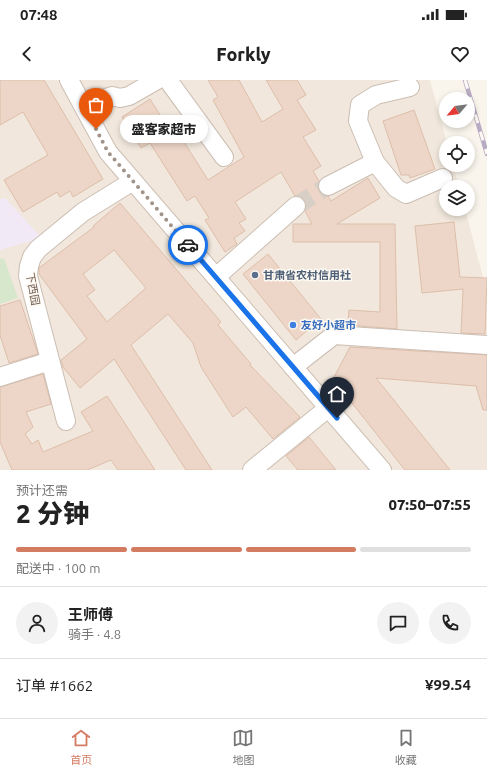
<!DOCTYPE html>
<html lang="zh">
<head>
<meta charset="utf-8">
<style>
  :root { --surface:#fff; --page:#f2f2f2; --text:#222; --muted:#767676; --line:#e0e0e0; --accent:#d47c62 }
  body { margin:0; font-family:Ubuntu,"Noto Sans SC",sans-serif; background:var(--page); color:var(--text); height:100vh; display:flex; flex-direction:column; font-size:15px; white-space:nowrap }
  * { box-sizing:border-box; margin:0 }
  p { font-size:13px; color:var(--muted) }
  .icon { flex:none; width:22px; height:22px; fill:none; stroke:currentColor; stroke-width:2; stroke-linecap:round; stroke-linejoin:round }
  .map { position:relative; height:390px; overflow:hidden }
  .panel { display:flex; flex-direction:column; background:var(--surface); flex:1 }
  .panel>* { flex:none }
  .needle { width:26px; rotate:241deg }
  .fabs { position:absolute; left:439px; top:12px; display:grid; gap:8px }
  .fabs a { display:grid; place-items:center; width:36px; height:36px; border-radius:50%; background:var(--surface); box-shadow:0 2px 6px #0003; font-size:20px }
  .pin { position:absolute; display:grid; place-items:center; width:34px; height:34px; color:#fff; margin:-41px -17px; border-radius:50% 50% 50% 0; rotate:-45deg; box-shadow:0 0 4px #0007 }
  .pin .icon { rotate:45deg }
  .courier { position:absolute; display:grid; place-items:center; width:40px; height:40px; margin:-20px; border:3px solid #1a73e8; border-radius:50%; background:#fff; color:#222; box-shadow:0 1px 5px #0007 }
  .bubble { position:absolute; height:28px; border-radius:14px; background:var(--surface); box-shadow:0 2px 6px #0003; font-size:13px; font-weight:800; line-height:28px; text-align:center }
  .head em { font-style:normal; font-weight:800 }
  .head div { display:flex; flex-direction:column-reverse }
  .head { display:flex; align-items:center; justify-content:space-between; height:68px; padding:0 16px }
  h1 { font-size:26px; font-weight:800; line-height:30px }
  .bar { display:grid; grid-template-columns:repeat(4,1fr); gap:6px 4px; align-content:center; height:48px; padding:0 16px }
  .bar i { height:5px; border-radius:3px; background:var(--line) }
  .bar .active { background:var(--accent) }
  .bar p { grid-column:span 4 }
  .line { display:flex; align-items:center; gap:10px; padding:0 16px; border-top:1px solid var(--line) }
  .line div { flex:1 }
  .round { display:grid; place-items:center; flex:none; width:42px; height:42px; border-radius:21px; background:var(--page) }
  .status { display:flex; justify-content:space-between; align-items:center; height:28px; padding:0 20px; background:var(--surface); direction:ltr }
  .status svg { height:11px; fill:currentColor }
  header { display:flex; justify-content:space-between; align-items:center; height:52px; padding:0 16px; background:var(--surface); font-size:18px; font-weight:800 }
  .tab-bar { display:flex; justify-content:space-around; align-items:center; height:56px; border-top:1px solid var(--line); background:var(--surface); font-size:11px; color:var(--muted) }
  .tab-bar a { display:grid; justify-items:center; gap:2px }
  .tab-bar .active { color:var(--accent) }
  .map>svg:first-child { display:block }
</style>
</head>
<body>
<div class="status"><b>07:48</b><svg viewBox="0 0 49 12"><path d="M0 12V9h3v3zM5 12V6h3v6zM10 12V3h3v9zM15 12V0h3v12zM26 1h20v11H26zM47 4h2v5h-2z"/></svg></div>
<header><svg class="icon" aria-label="back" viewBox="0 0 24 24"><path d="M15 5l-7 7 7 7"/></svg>Forkly<svg class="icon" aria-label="heart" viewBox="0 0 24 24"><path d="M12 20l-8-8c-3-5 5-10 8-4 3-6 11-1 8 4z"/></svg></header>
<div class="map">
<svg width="487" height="390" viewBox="0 0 487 390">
  <rect width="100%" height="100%" fill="#faf5ec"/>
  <path fill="#f1e7dc" d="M0 0H430L447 63 446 85H453L459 107H446V129H465L487 212V390H0Z"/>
  <path fill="#f2e9f7" d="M5 118 42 158 0 170V119Z"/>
  <path fill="#d7e7cc" d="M4 178 18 218 0 224V179Z"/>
  <g fill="#edd6c7" stroke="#ddbeaa" fill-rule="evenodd">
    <path d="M0 0H44L103 99 73 117 70 111 60 117 57 112 23 132 4 100 48 75 23 32 0 45Z"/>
    <path d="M208 0H239L262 42 283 29 266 0H297L306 15 297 20 316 50 303 57 321 86 313 91 319 101V111L323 115 328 116 331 121 368 98 380 118 337 144H395L397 249 348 245 349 230 380 232V162H293V144H312L305 131 306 124 304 119 295 116 281 92 235 122 246 139 239 143 245 151 234 158 237 164 225 172 205 140 209 138 195 116 187 121 150 63 141 68 122 37 150 19 167 46 172 43 208 100 244 77 213 20 218 17Z"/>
    <path d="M414 30 435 89 410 98 409 95H401L383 41Z"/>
    <path d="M120 123 221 242 218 245 251 284 250 285 300 337 273 359 246 327 233 337 201 287 193 263 168 234 131 265 212 390H186L114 279 80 308 63 287 61 280 87 259 39 194V188L94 147 93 146ZM114 170 146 208 107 242 87 216 95 210 83 194Z"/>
    <path d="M454 142 460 197 487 198 485 254 461 253 463 209 422 213 415 146Z"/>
    <path d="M268 174 321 239 296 260 243 194Z"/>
    <path d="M20 220 38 274 9 283 0 255V226Z"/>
    <path d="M350 267 487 275V330H483L476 306 376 298 450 390H405L333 299Z"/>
    <path d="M43 294 51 324 26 332 33 347 25 354 32 364 38 360 43 372 93 351 81 332 107 316 155 390H118L111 380 87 390H12L0 362V307Z"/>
    <path d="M309 357 336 390H298L286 376Z"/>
  </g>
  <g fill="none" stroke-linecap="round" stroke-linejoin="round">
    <path stroke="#d8cfc6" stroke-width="18" stroke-dasharray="18 9" stroke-linecap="butt" d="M296 126 328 106"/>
    <defs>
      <g id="minor">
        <path d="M69 0 108 72 382 390"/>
        <path d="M168 0 224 77"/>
        <path d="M410 7 376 15 360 25 358 41 375 82 396 108 406 114 443 98"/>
        <path d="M84 25 112 16 120 18 129 16 157 0"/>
        <path d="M328 106 375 82"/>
        <path d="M216 197 296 126"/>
        <path d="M293 287 334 255 487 265"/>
        <path d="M0 297 50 281"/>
        <path d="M66 341 28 196 29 186 32 177 38 169 83 132 133 101"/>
        <path d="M252 390 328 328"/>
      </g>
    </defs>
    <use href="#minor" stroke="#ccbeb3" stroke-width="20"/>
    <use href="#minor" stroke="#fff" stroke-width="18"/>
    <defs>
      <path id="rail" d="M465 0 487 74"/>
    </defs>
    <use href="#rail" stroke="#b8abc4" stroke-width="4.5"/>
    <use href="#rail" stroke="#fdf9f3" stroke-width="3" stroke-dasharray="9" stroke-linecap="butt"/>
  </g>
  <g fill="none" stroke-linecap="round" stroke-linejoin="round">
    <path stroke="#a29388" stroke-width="4" stroke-dasharray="0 7.2" d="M96 49 108 72 188 165"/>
    <path stroke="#1a73e8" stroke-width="5" d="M188 165 337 338"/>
  </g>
  <circle fill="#5c6f8a" stroke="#fdf9f3" stroke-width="1.5" cx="255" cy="195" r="4"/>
  <circle fill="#3f7fe0" stroke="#fdf9f3" stroke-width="1.5" cx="293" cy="245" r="4"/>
  <g text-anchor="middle" stroke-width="3" stroke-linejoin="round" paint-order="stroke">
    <g font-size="11" font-weight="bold" fill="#4e5e75" stroke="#fdf9f3" text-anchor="start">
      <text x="263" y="199">甘肃省农村信用社</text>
    </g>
    <g font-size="11" fill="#735e52" stroke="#fdf9f3">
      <text transform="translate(33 209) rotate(79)" y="4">下西园</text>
    </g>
    <g font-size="11" font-weight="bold" fill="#366cbe" stroke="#fdf9f3" text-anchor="start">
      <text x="301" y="249">友好小超市</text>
    </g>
  </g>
</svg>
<div class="fabs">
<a><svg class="needle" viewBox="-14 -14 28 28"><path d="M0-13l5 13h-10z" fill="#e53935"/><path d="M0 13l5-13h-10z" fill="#767676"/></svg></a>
<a><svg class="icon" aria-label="locate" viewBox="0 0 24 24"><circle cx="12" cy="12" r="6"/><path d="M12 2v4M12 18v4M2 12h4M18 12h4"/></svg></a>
<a><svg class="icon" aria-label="layers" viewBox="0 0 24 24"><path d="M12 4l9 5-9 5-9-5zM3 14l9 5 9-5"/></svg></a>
</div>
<div class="pin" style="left:96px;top:49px;background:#ea580c"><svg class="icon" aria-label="bag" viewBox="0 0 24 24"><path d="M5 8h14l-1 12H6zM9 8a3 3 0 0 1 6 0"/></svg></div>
<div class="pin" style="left:337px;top:338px;background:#1f2937"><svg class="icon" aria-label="home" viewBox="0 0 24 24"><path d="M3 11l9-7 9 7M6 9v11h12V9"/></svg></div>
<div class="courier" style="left:188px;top:165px"><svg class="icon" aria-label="car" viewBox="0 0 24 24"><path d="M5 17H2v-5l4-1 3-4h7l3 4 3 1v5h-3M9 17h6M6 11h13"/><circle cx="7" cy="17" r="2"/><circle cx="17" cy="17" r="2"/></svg></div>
<div class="bubble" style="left:120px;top:35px;width:88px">盛客家超市</div>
</div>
<section class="panel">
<div class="head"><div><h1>2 分钟</h1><p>预计还需</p></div><em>07:50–07:55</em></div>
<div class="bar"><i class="active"></i><i class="active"></i><i class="active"></i><i></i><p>配送中 · 100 m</p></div>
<div class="line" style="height:72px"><a class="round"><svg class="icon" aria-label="person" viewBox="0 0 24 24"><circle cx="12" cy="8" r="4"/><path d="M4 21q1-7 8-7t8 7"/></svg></a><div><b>王师傅</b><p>骑手 · 4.8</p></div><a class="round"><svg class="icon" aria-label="chat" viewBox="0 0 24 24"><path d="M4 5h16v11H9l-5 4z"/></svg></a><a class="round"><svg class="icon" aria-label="phone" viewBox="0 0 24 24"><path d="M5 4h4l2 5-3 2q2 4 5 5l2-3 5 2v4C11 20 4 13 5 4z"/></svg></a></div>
<div class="line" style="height:52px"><div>订单 #1662</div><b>¥99.54</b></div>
</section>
<nav class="tab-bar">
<a class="active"><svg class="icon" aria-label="home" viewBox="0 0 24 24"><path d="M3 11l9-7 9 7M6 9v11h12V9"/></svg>首页</a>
<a><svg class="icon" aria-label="map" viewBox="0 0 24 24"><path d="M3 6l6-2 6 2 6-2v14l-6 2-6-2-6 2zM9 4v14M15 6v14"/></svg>地图</a>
<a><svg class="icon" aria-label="saved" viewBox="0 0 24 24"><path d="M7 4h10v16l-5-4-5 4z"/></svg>收藏</a>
</nav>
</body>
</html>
